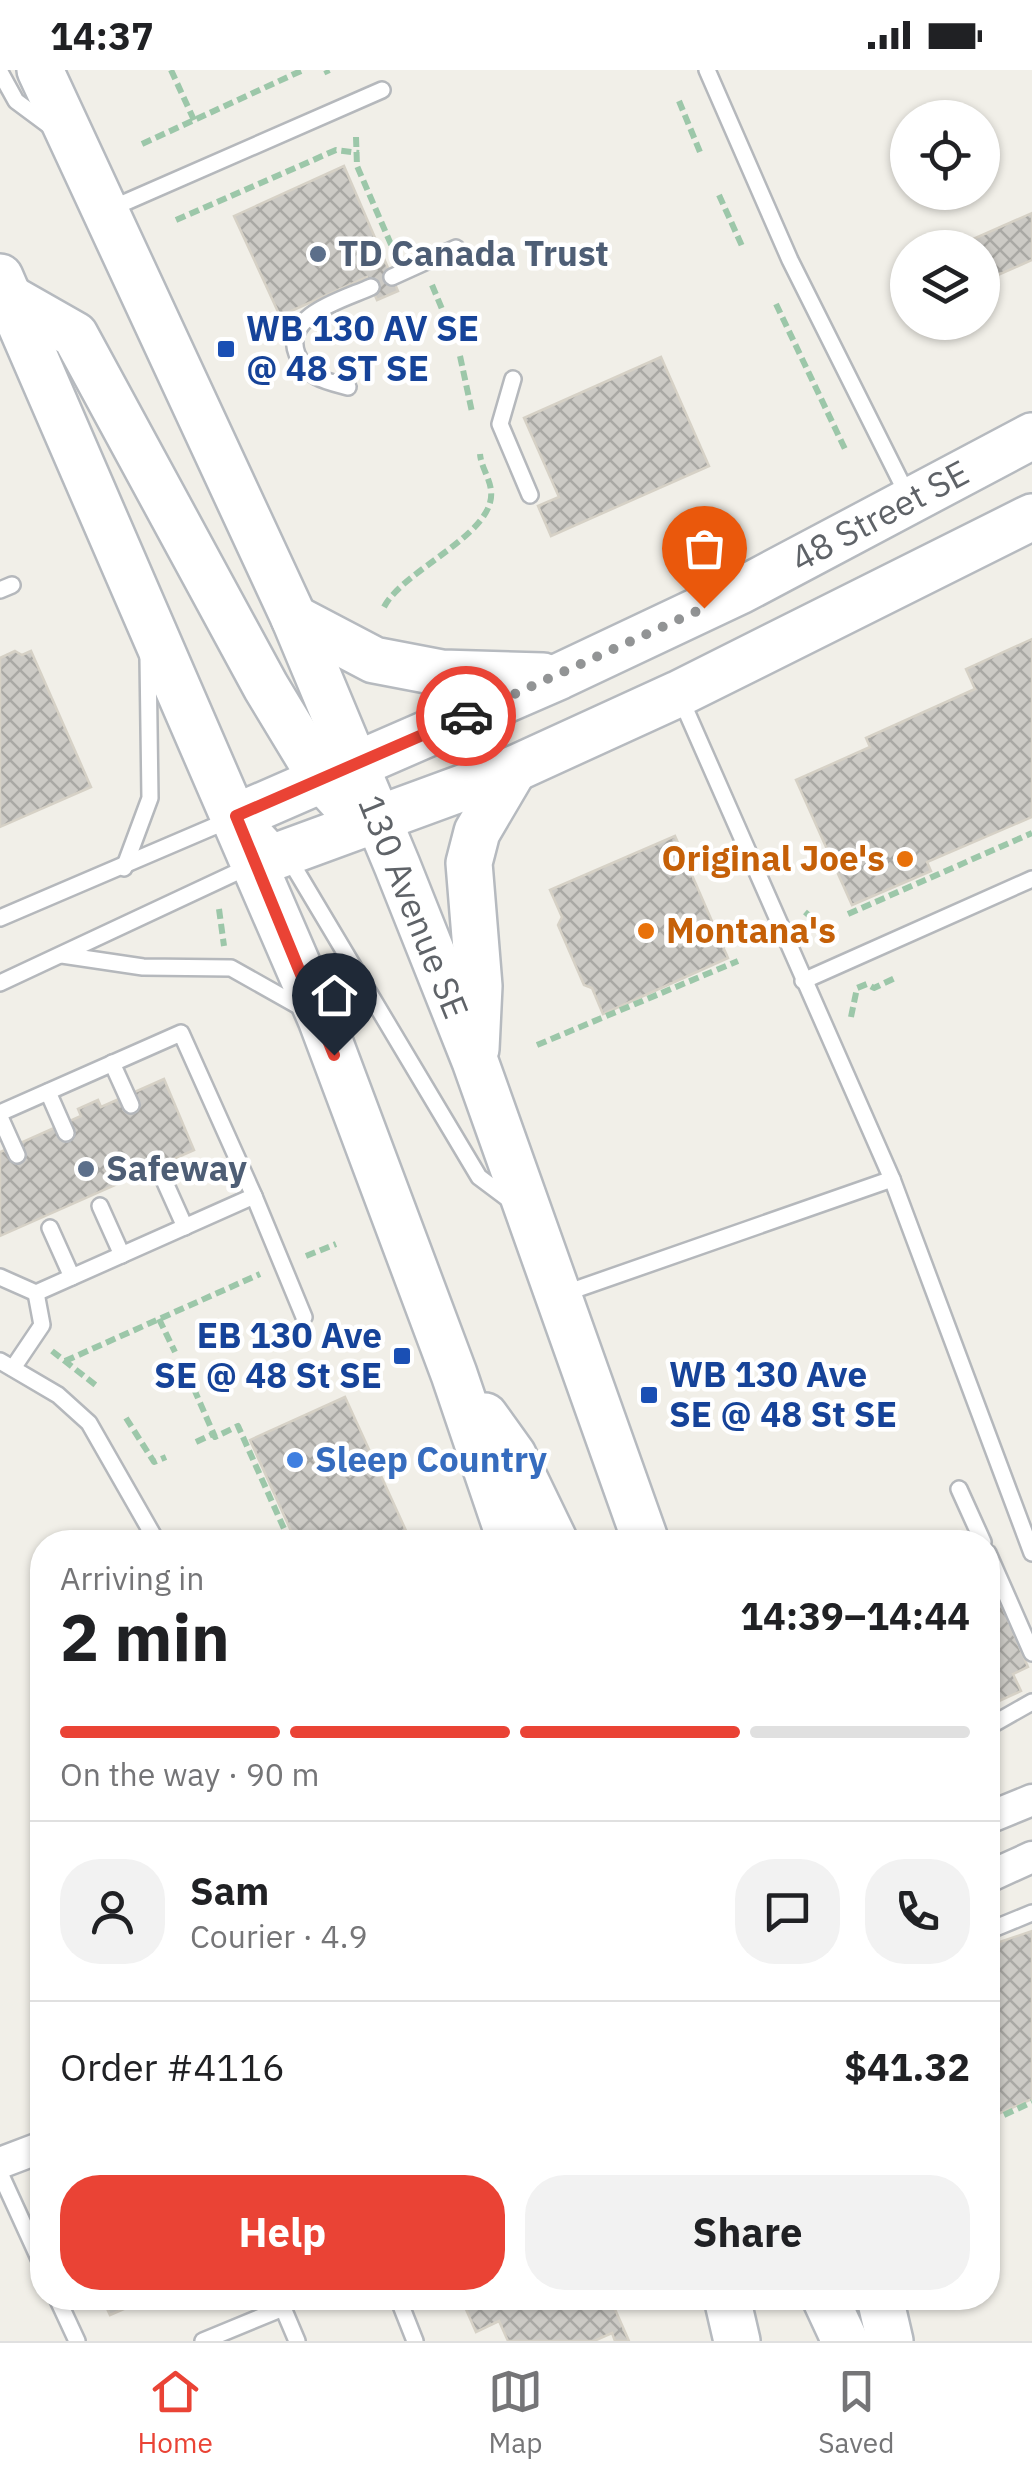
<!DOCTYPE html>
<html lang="en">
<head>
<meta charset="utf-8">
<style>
  :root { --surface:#fff; --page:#f2f2f2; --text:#202124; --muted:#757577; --line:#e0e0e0; --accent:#ea4335 }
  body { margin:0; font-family:"IBM Plex Sans",sans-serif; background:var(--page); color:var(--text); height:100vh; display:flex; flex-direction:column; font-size:38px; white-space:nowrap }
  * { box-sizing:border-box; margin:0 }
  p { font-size:32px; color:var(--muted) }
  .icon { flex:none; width:55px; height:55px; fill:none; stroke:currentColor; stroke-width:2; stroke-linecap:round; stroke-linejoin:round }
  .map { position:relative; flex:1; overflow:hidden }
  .panel { position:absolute; left:30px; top:1460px; width:970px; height:780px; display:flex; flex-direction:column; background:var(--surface); border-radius:40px; box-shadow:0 2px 8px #0004 }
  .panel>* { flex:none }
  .tools { position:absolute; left:890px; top:30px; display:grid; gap:20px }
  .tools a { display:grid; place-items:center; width:110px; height:110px; border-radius:50%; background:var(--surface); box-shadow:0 2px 8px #0004; font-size:50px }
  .pin { position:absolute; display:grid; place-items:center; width:85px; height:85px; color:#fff; margin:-102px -42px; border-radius:50% 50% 50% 0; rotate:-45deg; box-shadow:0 0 10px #0007 }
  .pin .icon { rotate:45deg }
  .courier { position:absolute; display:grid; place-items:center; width:100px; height:100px; margin:-50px; border:8px solid #ea4335; border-radius:50%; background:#fff; color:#222; box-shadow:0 2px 12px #0007 }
  .head em { font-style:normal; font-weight:800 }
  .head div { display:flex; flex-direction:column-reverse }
  .head { display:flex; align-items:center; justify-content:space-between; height:170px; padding:0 30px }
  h1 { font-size:65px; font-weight:800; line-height:75px }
  .bar { display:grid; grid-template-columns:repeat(4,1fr); gap:15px 10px; align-content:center; height:120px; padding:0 30px }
  .bar i { height:12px; border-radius:8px; background:var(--line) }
  .bar .current { background:var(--accent) }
  .bar p { grid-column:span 4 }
  .line { display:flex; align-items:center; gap:25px; padding:0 30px; border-top:2px solid var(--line) }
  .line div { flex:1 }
  .round { display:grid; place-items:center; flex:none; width:105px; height:105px; border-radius:40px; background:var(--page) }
  .primary-button { display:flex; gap:20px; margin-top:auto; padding:20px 30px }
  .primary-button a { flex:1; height:115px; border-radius:40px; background:var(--accent); color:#fff; font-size:40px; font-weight:800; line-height:115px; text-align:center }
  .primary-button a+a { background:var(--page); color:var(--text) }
  .status { display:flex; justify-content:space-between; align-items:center; height:70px; padding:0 50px; background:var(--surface); direction:ltr }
  .status svg { height:28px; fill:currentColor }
  .tabs { display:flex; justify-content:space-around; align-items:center; height:140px; border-top:2px solid var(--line); background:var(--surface); font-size:28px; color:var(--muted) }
  .tabs a { display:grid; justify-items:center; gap:5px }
  .tabs .current { color:var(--accent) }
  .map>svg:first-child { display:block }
</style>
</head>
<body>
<div class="status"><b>14:37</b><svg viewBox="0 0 49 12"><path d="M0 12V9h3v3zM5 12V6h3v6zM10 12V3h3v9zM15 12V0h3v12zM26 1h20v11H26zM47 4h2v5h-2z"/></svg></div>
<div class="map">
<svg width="1032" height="2271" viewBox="0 0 1032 2271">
  <defs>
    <pattern id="building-cross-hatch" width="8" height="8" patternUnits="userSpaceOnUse" patternTransform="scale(2.5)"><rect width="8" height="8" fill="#cccac5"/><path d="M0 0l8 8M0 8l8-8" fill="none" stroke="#a9a8a4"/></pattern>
  </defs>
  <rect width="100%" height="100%" fill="#f1efe8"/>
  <g fill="url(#building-cross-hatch)" stroke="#d6d1c6" stroke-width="2.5">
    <path d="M344 96 398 221 377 230 367 207 280 246 234 146Z"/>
    <path d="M1032 143V190L982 212V178H953Z"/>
    <path d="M661 287 709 396 551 466 538 436 559 427 524 348Z"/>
    <path d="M1032 569V747L927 792 931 801 852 835 796 710 870 677 866 668 975 619 966 599Z"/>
    <path d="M15 581 22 585 31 581 91 717 0 757V588Z"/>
    <path d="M675 766 728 888 603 944 592 918 584 915 558 855 562 847 550 820Z"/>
    <path d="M164 1009 194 1080 0 1166V1082L81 1046 78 1039 98 1030 101 1037Z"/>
    <path d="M345 1327 408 1465 409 1472H296L250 1370Z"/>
    <path d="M988 1504 1028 1597 1013 1604 1021 1621 988 1636Z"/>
    <path d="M1032 1861V2029L998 2044 988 2021V1876Z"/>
    <path d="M102 2228H149L110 2245Z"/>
    <path d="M461 2228H610L629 2271H615L612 2263 594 2271H508L499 2251 476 2262Z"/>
  </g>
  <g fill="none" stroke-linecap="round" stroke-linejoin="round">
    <defs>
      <g id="lane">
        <path d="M707 0 790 190 908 426"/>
        <path d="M0 2 16 31 51 57"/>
        <path d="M110 139 382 20"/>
        <path d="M392 207 456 178"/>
        <path d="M513 309 500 354 530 425"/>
        <path d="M348 317C325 311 307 308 297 284 282 245 345 229 371 217"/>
        <path d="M0 520 12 515"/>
        <path d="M680 627 892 1109 1032 1483"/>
        <path d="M124 798 150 728 148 587"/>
        <path d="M0 848 236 747 264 759 285 782 479 1107 511 1131"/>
        <path d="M62 885 143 897 231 898 302 938"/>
        <path d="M803 911 1032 809"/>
        <path d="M0 913 252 795"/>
        <path d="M112 993 131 1035"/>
        <path d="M48 1022 66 1063"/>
        <path d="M0 1043 181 963 254 1126 36 1223 0 1207"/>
        <path d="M0 1047 17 1085"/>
        <path d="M163 1108 185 1157"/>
        <path d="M254 1126 304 1247"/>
        <path d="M100 1136 122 1185"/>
        <path d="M50 1158 72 1207"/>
        <path d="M560 1225 892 1109"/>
        <path d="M0 1291 58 1325 89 1353 157 1472"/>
        <path d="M13 1298 42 1255 36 1223"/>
        <path d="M959 1419 983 1472"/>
        <path d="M988 1483 1032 1583"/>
        <path d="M988 1657 1032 1632"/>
        <path d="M988 1861 1032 1843"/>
        <path d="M988 2072 989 2077"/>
        <path d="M0 2103 42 2195"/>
        <path d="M57 2228 77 2271"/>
        <path d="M284 2228 283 2238 297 2271"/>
        <path d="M398 2228 415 2271"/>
        <path d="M203 2271 283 2238"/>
      </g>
      <g id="street">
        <path d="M988 1748 1032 1730"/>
        <path d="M988 1807 1032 1787"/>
        <path d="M0 2093 42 2077"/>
      </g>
      <g id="secondary">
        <path d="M40 0 294 548 397 795 475 991 646 1472"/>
        <path d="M0 207 321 949 454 1304 511 1472"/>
        <path d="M10 228 75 265 266 617 321 708 342 731"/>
        <path d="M294 548 374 590 442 603 543 606"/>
        <path d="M236 747 560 606 740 521 1032 366"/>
        <path d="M255 794 514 699 678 624 1032 447"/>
        <path d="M476 979 479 916 469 793 477 762 514 699"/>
        <path d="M485 1346 513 1385 555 1472"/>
        <path d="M727 2228 737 2271"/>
        <path d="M825 2228 845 2271"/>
        <path d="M880 2228 890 2271"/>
      </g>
    </defs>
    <use href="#lane" stroke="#b5b8bc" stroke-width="20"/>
    <use href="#street" stroke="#b5b8bc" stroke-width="35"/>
    <use href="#secondary" stroke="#b6babf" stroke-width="50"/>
    <g stroke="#9cc7a9" stroke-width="6" stroke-dasharray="10 5" stroke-linecap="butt">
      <path d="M171 0 194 50"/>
      <path d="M326 0 328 4"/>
      <path d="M679 31 700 82"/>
      <path d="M356 67 357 96 393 179 397 177"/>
      <path d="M142 74 303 0"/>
      <path d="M719 125 742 176"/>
      <path d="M176 150 336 80 359 83"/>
      <path d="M432 215 445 246"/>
      <path d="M776 234 845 379"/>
      <path d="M460 286 472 342"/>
      <path d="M384 537C404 499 496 464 491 421 490 408 481 397 480 384"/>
      <path d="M219 839 224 876"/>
      <path d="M805 842 819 854"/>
      <path d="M848 844 1032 763"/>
      <path d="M851 947 857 918 867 914 874 918 897 907"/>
      <path d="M537 975 738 891"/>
      <path d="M306 1186 336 1174"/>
      <path d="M159 1249 175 1282"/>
      <path d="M52 1281 98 1317"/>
      <path d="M65 1291 260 1204"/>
      <path d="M194 1319 215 1367 238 1356 290 1472"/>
      <path d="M126 1348 154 1392 166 1387"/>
      <path d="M196 1372 213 1364"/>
      <path d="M1004 2045 1032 2032"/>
    </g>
    <use href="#lane" stroke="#fff" stroke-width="15"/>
    <use href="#street" stroke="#fff" stroke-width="30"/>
    <use href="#secondary" stroke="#fff" stroke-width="45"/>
  </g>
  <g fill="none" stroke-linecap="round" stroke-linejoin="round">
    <path stroke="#929495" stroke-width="10" stroke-dasharray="0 18" d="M466 646 704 538"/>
    <path stroke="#ea4335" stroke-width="12" d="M334 985 236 746 466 646"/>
  </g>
  <g fill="#5c6f8a" stroke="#fff" stroke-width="4">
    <circle cx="318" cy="184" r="10"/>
    <circle cx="86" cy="1099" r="10"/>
  </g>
  <g fill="#1a4fb4" stroke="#fff" stroke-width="4">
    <rect x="216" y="269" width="20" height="20" rx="5"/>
    <rect x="392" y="1276" width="20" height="20" rx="5"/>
    <rect x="639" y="1315" width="20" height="20" rx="5"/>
  </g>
  <g fill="#e8710a" stroke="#fff" stroke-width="4">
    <circle cx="905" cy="789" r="10"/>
    <circle cx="646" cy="861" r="10"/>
  </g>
  <circle fill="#3f7fe0" stroke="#fff" stroke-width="4" cx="295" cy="1390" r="10"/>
  <g text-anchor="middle" stroke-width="9" stroke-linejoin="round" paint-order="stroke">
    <g font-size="35" font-weight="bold" fill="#4e5e75" stroke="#fff" text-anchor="start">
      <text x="338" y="196">TD Canada Trust</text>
      <text x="106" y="1111">Safeway</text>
    </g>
    <g font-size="35" font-weight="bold" fill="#164399" stroke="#fff" text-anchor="start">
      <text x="246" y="271">WB 130 AV SE<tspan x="246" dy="40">@ 48 ST SE</tspan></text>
      <text x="382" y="1278" text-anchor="end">EB 130 Ave<tspan x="382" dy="40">SE @ 48 St SE</tspan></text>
      <text x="669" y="1317">WB 130 Ave<tspan x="669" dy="40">SE @ 48 St SE</tspan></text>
    </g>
    <g font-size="35" fill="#5f6368" stroke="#fff">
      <text transform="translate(880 446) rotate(-28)" y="12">48 Street SE</text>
      <text transform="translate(413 837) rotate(68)" y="12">130 Avenue SE</text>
    </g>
    <g font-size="35" font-weight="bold" fill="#c56008" stroke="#fff" text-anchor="end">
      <text x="885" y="801">Original Joe's</text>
      <text x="666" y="873" text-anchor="start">Montana's</text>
    </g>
    <g font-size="35" font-weight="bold" fill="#366cbe" stroke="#fff" text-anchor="start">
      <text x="315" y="1402">Sleep Country</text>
    </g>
  </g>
</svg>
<div class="tools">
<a><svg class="icon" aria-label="locate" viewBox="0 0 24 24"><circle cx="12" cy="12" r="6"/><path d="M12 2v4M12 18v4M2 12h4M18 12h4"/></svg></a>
<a><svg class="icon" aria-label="layers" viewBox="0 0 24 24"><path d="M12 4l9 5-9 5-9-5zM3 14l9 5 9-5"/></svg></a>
</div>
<div class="pin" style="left:704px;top:538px;background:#ea580c"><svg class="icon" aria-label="bag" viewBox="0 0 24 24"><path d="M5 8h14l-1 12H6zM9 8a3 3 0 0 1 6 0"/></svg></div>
<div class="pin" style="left:334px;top:985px;background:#1f2937"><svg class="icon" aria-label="home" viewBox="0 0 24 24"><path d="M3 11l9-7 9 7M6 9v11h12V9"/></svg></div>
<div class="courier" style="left:466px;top:646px"><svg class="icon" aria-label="car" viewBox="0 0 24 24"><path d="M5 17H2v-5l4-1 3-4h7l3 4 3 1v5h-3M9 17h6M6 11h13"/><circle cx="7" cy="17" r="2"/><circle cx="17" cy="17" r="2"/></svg></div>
<section class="panel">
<div class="head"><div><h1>2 min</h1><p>Arriving in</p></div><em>14:39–14:44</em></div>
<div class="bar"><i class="current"></i><i class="current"></i><i class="current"></i><i></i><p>On the way · 90 m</p></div>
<div class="line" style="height:180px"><a class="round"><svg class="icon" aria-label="person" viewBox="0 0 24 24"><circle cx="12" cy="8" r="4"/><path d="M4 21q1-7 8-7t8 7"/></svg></a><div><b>Sam</b><p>Courier · 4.9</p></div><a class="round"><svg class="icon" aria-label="chat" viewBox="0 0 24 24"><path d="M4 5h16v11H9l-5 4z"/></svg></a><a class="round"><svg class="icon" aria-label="phone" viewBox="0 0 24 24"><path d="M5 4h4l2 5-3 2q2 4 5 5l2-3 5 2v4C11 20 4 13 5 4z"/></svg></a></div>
<div class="line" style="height:130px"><div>Order #4116</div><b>$41.32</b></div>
<div class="primary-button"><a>Help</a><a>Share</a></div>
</section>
</div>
<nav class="tabs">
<a class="current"><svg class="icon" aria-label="home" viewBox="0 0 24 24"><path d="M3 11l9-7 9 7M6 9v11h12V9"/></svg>Home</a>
<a><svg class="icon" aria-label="map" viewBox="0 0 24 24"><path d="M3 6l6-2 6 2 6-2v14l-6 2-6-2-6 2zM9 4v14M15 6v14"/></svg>Map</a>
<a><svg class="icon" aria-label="saved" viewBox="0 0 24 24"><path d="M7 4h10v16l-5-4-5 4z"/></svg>Saved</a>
</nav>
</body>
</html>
